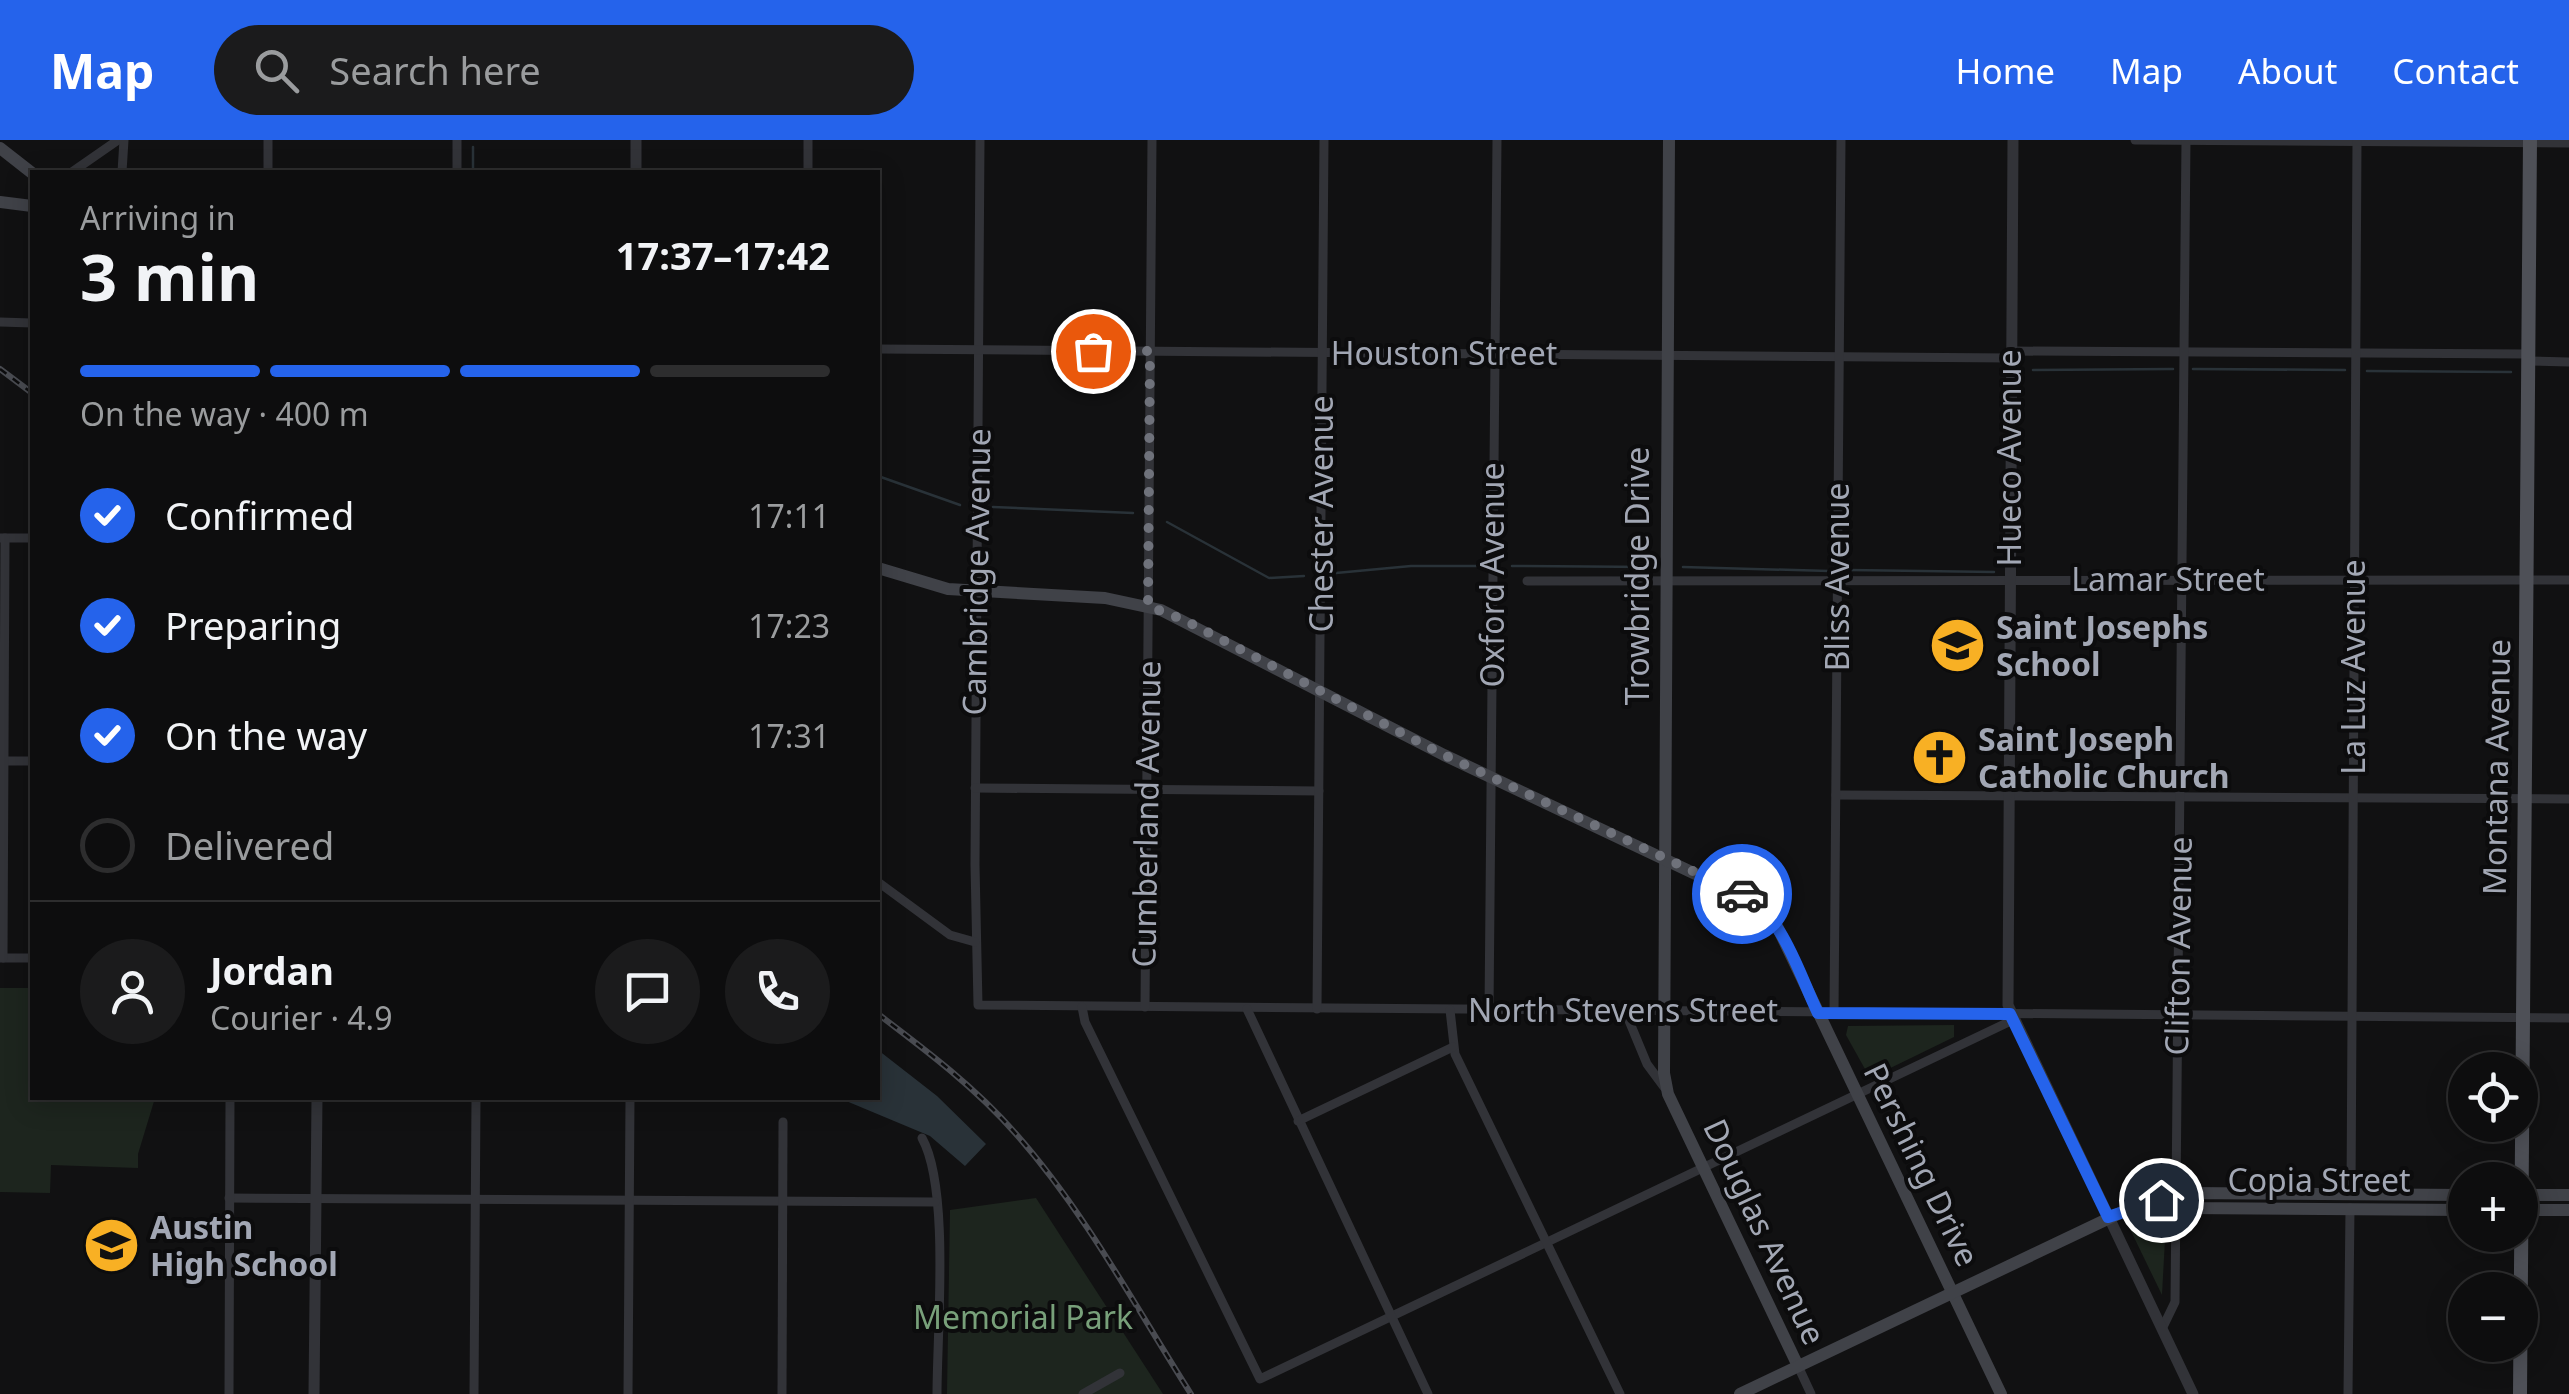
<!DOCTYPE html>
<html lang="en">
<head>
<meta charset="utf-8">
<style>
  :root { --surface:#0d0d0e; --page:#1b1b1c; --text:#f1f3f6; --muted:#9a9c9e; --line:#2d2d2e; --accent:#2563eb }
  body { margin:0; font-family:"Noto Sans",sans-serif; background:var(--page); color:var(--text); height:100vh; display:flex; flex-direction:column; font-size:38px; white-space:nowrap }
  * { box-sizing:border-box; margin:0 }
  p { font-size:32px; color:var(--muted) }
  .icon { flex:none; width:55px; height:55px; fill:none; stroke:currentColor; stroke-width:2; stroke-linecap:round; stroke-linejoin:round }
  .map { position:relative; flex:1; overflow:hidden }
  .sheet { position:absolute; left:30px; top:30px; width:850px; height:930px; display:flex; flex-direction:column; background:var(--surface); border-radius:0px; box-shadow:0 5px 25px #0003,0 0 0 2px var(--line) }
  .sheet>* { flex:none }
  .buttons { position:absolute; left:2448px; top:912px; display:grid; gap:20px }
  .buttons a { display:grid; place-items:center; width:90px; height:90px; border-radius:50%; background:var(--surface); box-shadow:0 5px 25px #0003,0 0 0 2px var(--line); font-size:50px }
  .pin { position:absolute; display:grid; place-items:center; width:85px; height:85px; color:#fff; margin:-42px; border:5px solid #fff; border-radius:50%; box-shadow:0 2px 10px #0007 }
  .courier { position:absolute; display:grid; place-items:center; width:100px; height:100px; margin:-50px; border:8px solid #2563eb; border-radius:50%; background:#fff; color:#222; box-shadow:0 2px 12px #0007 }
  .headline em { font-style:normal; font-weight:700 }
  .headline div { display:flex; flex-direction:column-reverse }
  .headline { display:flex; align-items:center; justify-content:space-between; height:170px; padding:0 50px }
  h1 { font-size:65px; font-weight:700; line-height:75px }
  .bar { display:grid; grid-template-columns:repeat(4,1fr); gap:15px 10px; align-content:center; height:120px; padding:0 50px }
  .bar i { height:12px; border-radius:8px; background:var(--line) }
  .bar .on { background:var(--accent) }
  .bar p { grid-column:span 4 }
  .line { display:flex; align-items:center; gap:25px; padding:0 50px; border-top:2px solid var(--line) }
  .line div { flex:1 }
  .round { display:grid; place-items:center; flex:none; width:105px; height:105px; border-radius:52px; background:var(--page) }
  ol { padding:0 50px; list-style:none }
  li { display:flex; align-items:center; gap:30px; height:110px }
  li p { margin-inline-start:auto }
  li .icon { padding:10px; border-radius:50%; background:var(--accent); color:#fff; stroke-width:4 }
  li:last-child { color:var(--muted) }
  li i { width:55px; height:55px; border:5px solid var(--line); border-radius:50% }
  header { display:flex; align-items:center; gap:60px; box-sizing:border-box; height:140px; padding:0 50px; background:var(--accent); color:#fff }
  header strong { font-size:48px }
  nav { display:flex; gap:55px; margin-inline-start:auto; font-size:35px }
  .search { width:700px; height:90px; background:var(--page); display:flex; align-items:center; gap:25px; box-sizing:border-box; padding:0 35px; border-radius:55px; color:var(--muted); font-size:38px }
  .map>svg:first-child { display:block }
</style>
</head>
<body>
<header>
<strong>Map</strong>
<div class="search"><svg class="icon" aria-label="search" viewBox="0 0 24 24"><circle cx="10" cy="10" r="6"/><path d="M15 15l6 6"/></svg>Search here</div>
<nav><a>Home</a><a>Map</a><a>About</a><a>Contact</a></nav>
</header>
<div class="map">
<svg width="2569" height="1254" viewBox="0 0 2569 1254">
  <rect width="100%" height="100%" fill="#111112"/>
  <g fill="#1d251e">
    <path d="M0 848H32V958H155L138 1014V1028L51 1025 50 1053 0 1052Z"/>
    <path d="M1954 885V897L1870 938 1846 895 1848 886Z"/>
    <path d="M1036 1058 1163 1254H947L950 1070Z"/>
    <path d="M2162 1077 2166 1081 2162 1155 2130 1089 2138 1081Z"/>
  </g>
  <path fill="#293238" d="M878 910 937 956 986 1004 965 1026 930 996 839 958H878Z"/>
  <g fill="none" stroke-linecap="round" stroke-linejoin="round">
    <g stroke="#293238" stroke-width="2.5">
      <path d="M473 32V7"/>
      <path d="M2193 229 2345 230"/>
      <path d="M2033 230 2173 229"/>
      <path d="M2367 231 2511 232"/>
      <path d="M878 336 960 365"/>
      <path d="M993 367 1133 373"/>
      <path d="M1167 382 1269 438 1304 436"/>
      <path d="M1512 426 1650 427"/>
      <path d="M1683 427 1829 431"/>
      <path d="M1849 430 1994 432"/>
      <path d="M1336 433 1411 426H1477"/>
    </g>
    <g stroke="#323338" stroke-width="9">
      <path d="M980 0 975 725 978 865 2569 878"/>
      <path d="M2135 0 2569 3"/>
      <path d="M72 32 118 0"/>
      <path d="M122 32 124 0"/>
      <path d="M268 32V0"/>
      <path d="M457 32V0"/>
      <path d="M808 32V0"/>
      <path d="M0 182 32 183"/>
      <path d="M878 209 2011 218"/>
      <path d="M2011 211 2528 214"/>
      <path d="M2528 221 2569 222"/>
      <path d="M0 398H32"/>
      <path d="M1527 441 2569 440"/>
      <path d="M0 621H32"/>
      <path d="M975 648 1319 651"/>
      <path d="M1836 655 2569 659"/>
      <path d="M878 742 950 795 975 802"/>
      <path d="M0 818H32"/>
      <path d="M3 818 5 398"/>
      <path d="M1082 867 1085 882 1260 1239 2013 880"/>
      <path d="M1145 867 1152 0"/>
      <path d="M1247 869 1428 1254"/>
      <path d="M1317 869 1324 0"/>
      <path d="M1450 870 1455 914 1620 1254"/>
      <path d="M1489 870 1497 0"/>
      <path d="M1625 871 1647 924 1664 947"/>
      <path d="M1834 873 1841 0"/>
      <path d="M1298 981 1453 907"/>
      <path d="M922 998C950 1048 937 1192 937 1254"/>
      <path d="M2351 1054 2357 0"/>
      <path d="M229 1058 935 1062"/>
      <path d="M2162 1189 2175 1162 2186 0"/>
      <path d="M1798 1226 1811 1254"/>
      <path d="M229 1254 230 958"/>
      <path d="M474 1254 476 958"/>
      <path d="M628 1254 630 958"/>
      <path d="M782 1254 783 982"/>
      <path d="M1083 1254 1120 1233"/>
      <path d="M2348 1254 2350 1068"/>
    </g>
    <g stroke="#323338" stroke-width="11">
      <path d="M2013 0 2008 865 2193 1254"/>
      <path d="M636 32V0"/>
      <path d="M314 1254 317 958"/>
    </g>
    <g stroke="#404248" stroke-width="12">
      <path d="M1669 0 1664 933 1668 954 1798 1226"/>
      <path d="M0 8 32 33"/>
      <path d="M0 62 32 66"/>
      <path d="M878 428 948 449 1105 458 1161 470 1444 615 1759 764 1776 784 2001 1254"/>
      <path d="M2520 1055H2569"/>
      <path d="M2175 1060 2187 1068 2465 1070"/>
      <path d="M2520 1070H2569"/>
      <path d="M1740 1254 2139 1064 2175 1060 2188 1053 2465 1055"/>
    </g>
    <path stroke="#4e5057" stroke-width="14" d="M2520 1254 2530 0"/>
    <defs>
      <g id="rail">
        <path d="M0 229 32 253"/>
        <path d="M878 874C927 911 976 948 1016 994 1085 1072 1135 1166 1191 1254"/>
      </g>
    </defs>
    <use href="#rail" stroke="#494b51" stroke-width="6"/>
    <use href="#rail" stroke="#0c0c0d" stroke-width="2.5" stroke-dasharray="8" stroke-linecap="butt"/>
  </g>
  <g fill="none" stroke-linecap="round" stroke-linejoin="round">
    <path stroke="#6f727b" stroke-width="10" stroke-dasharray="0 18" d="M1093 211H1150L1148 466 1184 480 1444 615 1742 754"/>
    <path stroke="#2563eb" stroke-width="12" d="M1742 754C1784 777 1798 832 1818 873L2010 874 2108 1077 2161 1060"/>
  </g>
  <defs>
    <symbol id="school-disc" viewBox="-11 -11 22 22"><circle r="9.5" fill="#f8b024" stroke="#0c0c0d"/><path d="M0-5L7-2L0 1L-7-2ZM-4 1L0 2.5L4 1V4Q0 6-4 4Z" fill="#111"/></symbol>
    <symbol id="church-disc" viewBox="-11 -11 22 22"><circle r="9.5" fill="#f8b024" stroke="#0c0c0d"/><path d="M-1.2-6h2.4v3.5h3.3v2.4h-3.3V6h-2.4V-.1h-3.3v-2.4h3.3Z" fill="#111"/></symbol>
  </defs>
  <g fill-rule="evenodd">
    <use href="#school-disc" x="1926" y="474" width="63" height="63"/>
    <use href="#church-disc" x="1908" y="586" width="63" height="63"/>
    <use href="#school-disc" x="80" y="1074" width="63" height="63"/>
  </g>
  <g text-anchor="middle" stroke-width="8" stroke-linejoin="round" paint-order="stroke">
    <g font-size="32" fill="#a2a7b4" stroke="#0c0c0d">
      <text x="1444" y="225">Houston Street</text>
      <text transform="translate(2010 318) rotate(-90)" y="11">Hueco Avenue</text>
      <text transform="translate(1322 374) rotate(-90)" y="11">Chester Avenue</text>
      <text transform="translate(977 432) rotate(-89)" y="11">Cambridge Avenue</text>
      <text transform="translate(1493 435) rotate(-90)" y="11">Oxford Avenue</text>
      <text transform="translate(1638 436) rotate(-90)" y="11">Trowbridge Drive</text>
      <text transform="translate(1838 437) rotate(-90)" y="11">Bliss Avenue</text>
      <text x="2168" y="451">Lamar Street</text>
      <text transform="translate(2354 527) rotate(-90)" y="11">La Luz Avenue</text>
      <text transform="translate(2497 627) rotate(-89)" y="11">Montana Avenue</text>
      <text transform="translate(1147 674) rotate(-89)" y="11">Cumberland Avenue</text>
      <text transform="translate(2179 806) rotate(-89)" y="11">Clifton Avenue</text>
      <text x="1623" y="882">North Stevens Street</text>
      <text transform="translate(1921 1025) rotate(64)" y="11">Pershing Drive</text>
      <text x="2319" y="1052">Copia Street</text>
      <text transform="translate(1764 1092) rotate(65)" y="11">Douglas Avenue</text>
    </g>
    <g font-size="32" font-weight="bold" fill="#a2a7b4" stroke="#0c0c0d" text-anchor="start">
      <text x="1996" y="499">Saint Josephs<tspan x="1996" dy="37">School</tspan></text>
      <text x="1978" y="611">Saint Joseph<tspan x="1978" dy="37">Catholic Church</tspan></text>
      <text x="150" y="1099">Austin<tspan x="150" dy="37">High School</tspan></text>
    </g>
    <g font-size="32" fill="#78a07a" stroke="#0c0c0d">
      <text x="1023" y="1189">Memorial Park</text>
    </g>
  </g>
</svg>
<div class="buttons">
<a><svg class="icon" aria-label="locate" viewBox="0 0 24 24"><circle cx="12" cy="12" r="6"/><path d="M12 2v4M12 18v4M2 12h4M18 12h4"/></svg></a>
<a>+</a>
<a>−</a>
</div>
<div class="pin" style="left:1093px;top:211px;background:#ea580c"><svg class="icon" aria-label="bag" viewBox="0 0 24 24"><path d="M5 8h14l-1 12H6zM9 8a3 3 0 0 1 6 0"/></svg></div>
<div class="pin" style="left:2161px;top:1060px;background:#1f2937"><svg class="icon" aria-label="home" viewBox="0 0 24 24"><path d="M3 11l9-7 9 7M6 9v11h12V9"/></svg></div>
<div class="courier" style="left:1742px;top:754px"><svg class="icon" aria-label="car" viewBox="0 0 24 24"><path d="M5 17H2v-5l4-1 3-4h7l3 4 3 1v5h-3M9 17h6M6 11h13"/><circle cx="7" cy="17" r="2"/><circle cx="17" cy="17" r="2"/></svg></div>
<section class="sheet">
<div class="headline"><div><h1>3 min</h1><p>Arriving in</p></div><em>17:37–17:42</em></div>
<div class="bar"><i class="on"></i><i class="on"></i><i class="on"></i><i></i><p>On the way · 400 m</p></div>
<ol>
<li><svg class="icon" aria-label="check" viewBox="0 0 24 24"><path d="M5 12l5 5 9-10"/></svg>Confirmed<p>17:11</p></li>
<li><svg class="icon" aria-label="check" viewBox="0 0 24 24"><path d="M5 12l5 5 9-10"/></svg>Preparing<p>17:23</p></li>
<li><svg class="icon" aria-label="check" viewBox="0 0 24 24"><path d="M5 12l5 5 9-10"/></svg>On the way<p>17:31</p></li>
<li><i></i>Delivered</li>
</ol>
<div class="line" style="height:180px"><a class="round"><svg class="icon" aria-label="person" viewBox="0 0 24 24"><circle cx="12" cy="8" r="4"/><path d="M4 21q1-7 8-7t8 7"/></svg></a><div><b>Jordan</b><p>Courier · 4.9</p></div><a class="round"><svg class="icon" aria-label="chat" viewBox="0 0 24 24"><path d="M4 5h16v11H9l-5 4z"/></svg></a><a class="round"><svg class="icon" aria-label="phone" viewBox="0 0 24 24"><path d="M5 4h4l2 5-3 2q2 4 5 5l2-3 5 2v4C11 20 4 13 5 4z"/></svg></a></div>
</section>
</div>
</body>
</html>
